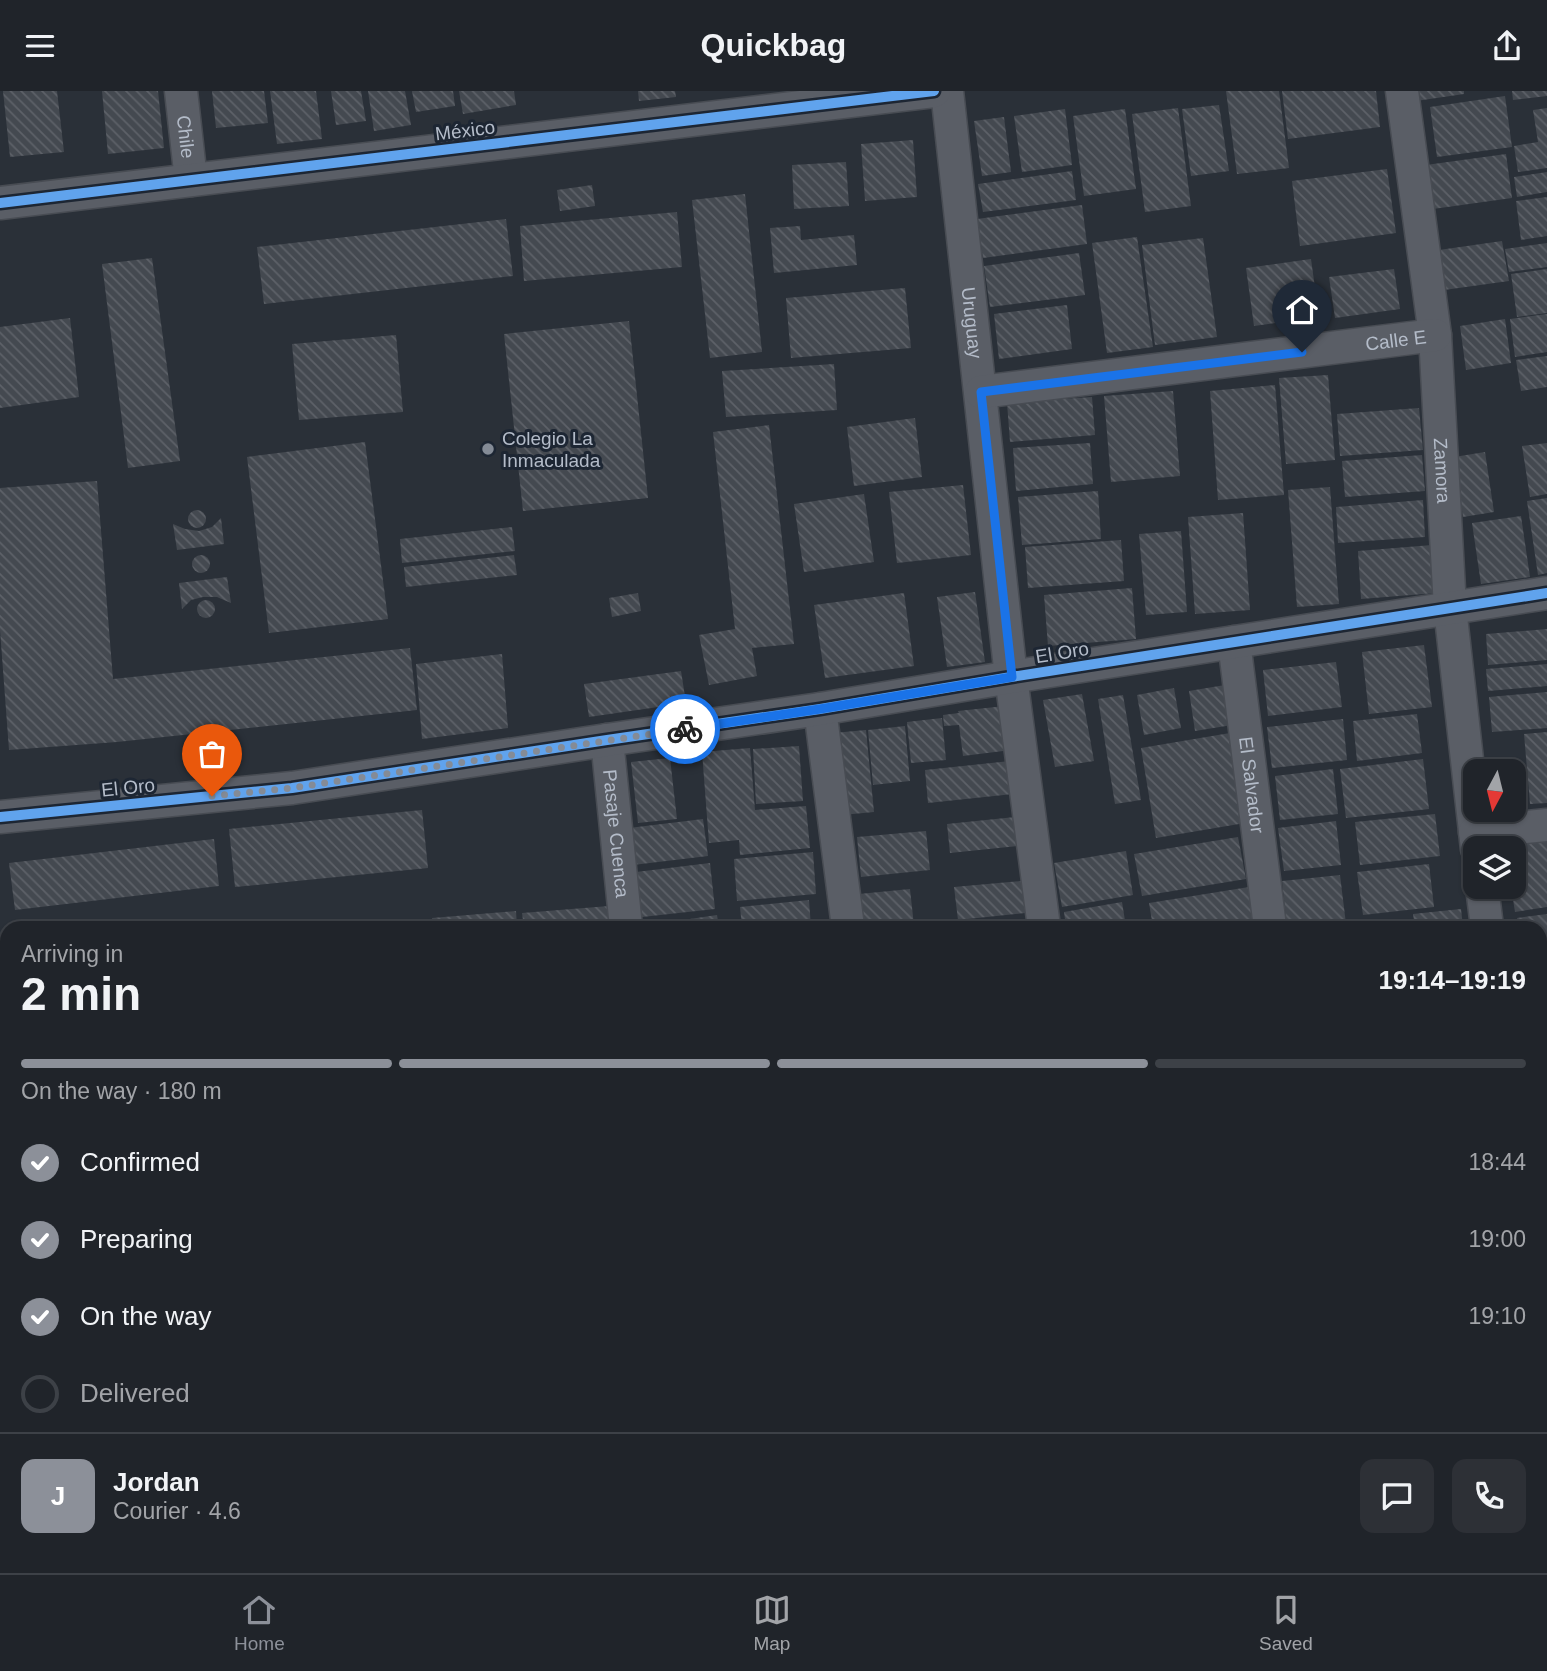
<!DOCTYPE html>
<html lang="en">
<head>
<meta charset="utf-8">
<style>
  :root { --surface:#20242a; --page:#2d3036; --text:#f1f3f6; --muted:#a2a4a8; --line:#3d4147; --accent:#8c9099 }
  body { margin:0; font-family:Helvetica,sans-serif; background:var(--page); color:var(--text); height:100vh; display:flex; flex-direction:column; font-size:26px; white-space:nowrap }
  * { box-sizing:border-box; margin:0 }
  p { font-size:23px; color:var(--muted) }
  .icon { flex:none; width:38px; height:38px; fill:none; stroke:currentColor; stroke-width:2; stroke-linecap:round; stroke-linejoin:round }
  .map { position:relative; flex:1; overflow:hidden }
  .panel { position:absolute; left:0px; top:830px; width:1547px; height:653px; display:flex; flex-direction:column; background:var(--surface); border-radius:21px 21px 0 0; box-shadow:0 2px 5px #0004,0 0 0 2px var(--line) }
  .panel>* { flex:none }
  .needle { width:46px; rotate:187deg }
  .tools { position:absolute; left:1463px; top:668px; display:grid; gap:14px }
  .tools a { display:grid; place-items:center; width:63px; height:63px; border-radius:14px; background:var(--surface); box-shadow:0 2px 5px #0004,0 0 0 2px var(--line); font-size:35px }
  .pin { position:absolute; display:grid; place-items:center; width:60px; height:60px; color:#fff; margin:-72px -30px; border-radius:50% 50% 50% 0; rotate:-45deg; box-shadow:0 0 7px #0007 }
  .pin .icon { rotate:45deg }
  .courier { position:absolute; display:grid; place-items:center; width:70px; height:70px; margin:-35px; border:5px solid #1a73e8; border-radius:50%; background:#fff; color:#222; box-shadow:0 2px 9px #0007 }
  .overview em { font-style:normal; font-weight:600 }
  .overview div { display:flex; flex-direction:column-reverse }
  .overview { display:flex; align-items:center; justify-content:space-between; height:119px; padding:0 21px }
  h1 { font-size:46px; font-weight:600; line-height:52px }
  .bar { display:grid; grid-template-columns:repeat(4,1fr); gap:10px 7px; align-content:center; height:84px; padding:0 21px }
  .bar i { height:9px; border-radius:5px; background:var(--line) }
  .bar .selected { background:var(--accent) }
  .bar p { grid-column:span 4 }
  .line { display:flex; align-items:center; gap:18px; padding:0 21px; border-top:2px solid var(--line) }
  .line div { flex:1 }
  .round { display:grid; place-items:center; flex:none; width:74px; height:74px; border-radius:14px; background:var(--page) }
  ol { padding:0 21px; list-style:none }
  li { display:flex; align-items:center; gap:21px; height:77px }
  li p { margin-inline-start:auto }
  li .icon { padding:7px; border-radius:50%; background:var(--accent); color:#fff; stroke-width:4 }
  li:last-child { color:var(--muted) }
  li i { width:38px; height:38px; border:4px solid var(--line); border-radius:50% }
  header { display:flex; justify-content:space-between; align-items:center; height:91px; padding:0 21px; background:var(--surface); font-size:32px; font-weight:600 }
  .menu { display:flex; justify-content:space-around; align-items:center; height:98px; border-top:2px solid var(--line); background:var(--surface); font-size:19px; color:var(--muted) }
  .menu a { display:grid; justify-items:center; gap:4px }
  .menu .selected { color:var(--accent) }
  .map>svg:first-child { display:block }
</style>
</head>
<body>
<header><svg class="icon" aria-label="menu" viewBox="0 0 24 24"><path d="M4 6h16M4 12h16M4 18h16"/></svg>Quickbag<svg class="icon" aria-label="share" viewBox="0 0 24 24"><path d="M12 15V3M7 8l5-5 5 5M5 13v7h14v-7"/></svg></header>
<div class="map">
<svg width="1547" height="1482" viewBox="0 0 1547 1482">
  <defs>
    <pattern id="building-back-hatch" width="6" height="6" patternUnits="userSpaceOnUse" patternTransform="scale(1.75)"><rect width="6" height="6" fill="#444950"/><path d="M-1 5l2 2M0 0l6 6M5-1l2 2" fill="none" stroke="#5d6168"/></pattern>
  </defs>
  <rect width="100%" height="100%" fill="#2a3038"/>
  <g fill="url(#building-back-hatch)">
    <path d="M3 0H57L64 61 10 66Z"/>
    <path d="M102 0H158L164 57 108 63Z"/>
    <path d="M212 0H264L268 32 216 37Z"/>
    <path d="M270 0H316L322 48 277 53Z"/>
    <path d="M331 0H361L366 30 336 34Z"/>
    <path d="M368 0H405L411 34 374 40Z"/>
    <path d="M412 0H453L455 15 416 21Z"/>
    <path d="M459 0H514L516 14 463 23Z"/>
    <path d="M638 0H675L676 6 639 10Z"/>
    <path d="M1226 0H1279L1289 77 1237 83Z"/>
    <path d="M1282 0H1376L1380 36 1288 48Z"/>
    <path d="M1414 0H1464V3L1416 10Z"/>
    <path d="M1512 0H1547V5L1513 9Z"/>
    <path d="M1505 5 1512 56 1437 66 1430 16Z"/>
    <path d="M1219 14 1229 80 1191 85 1182 18Z"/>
    <path d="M1178 17 1191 115 1145 121 1132 23Z"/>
    <path d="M1547 17V77L1518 81 1514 55 1538 51 1533 19Z"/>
    <path d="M1065 18 1072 74 1022 81 1014 25Z"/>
    <path d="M1125 18 1136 98 1084 105 1073 25Z"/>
    <path d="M1004 26 1011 81 982 85 974 30Z"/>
    <path d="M913 49 917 106 865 110 861 53Z"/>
    <path d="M1506 63 1512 107 1433 118 1426 74Z"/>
    <path d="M846 71 849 115 794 118 792 74Z"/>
    <path d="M1387 78 1396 142 1300 155 1292 90Z"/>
    <path d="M1072 80 1076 109 983 121 978 93Z"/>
    <path d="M1547 81V101L1517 106 1514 86Z"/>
    <path d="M592 94 595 115 560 120 557 99Z"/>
    <path d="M745 103 762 261 710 267 692 109Z"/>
    <path d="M1547 106V145L1521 149 1516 110Z"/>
    <path d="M1082 114 1087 153 983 167 977 128Z"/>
    <path d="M677 121 682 176 524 190 520 135Z"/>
    <path d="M506 128 513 185 264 213 257 156Z"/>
    <path d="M800 135 801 149 854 144 857 174 774 182 770 137Z"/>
    <path d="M1137 146 1153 256 1107 262 1092 152Z"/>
    <path d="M1203 147 1217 246 1155 254 1142 154Z"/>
    <path d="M1502 150 1509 190 1437 200 1432 160Z"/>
    <path d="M1547 152V176L1509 181 1505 158Z"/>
    <path d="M1079 162 1085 204 990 216 984 175Z"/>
    <path d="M152 167 180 370 128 377 102 173Z"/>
    <path d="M1311 168 1319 226 1254 235 1246 177Z"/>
    <path d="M1394 178 1400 218 1335 227 1329 186Z"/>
    <path d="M1547 178V222L1517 226 1511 183Z"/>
    <path d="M905 197 911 257 791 267 786 207Z"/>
    <path d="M1067 214 1072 258 999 268 994 223Z"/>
    <path d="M1547 223V261L1515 266 1510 228Z"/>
    <path d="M70 227 79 306 0 317V236Z"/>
    <path d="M1505 228 1511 272 1466 279 1460 235Z"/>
    <path d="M629 230 648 407 523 420 504 243Z"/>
    <path d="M396 244 403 321 299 329 292 253Z"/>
    <path d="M1547 265V296L1521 300 1516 269Z"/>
    <path d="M834 273 837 319 726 326 722 280Z"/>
    <path d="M1328 284 1335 369 1286 373 1279 287Z"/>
    <path d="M1275 294 1284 404 1218 409 1210 300Z"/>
    <path d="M1173 300 1180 385 1111 391 1104 305Z"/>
    <path d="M1092 306 1095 344 1010 351 1007 312Z"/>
    <path d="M1419 317 1423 359 1340 365 1337 323Z"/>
    <path d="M915 327 922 386 854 395 847 336Z"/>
    <path d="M769 334 794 553 752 557 757 585 709 594 699 544 735 538 713 341Z"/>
    <path d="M365 351 388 528 269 542 247 366Z"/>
    <path d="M1090 352 1093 393 1016 400 1013 357Z"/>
    <path d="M1547 352V403L1530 406 1522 355Z"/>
    <path d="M1485 361 1494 421 1463 426 1454 366Z"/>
    <path d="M1422 364 1425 400 1345 406 1342 370Z"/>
    <path d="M97 390 113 588 410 557 417 619 117 651 9 659 0 539V397Z"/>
    <path d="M963 394 971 464 897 472 889 401Z"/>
    <path d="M1330 396 1339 513 1297 516 1288 399Z"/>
    <path d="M1098 400 1101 448 1022 454 1018 406Z"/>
    <path d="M864 403 874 471 804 481 794 413Z"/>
    <path d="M1547 407V482L1538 484 1527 410Z"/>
    <path d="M1423 409 1425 446 1338 452 1336 416Z"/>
    <circle cx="197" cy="428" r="9"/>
    <path d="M1243 422 1250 519 1195 523 1188 426Z"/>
    <path d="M1521 425 1530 486 1481 493 1472 432Z"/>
    <path d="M221 427 224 453 177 459 173 433 185 438 199 440 212 436Z"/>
    <path d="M512 436 515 460 402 472 400 448Z"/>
    <path d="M1181 440 1187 521 1146 524 1139 443Z"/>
    <path d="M1121 449 1124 490 1028 497 1025 456Z"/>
    <path d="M1432 454 1436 502 1361 508 1358 460Z"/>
    <circle cx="201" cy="473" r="9"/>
    <path d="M514 464 517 484 406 496 404 476Z"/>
    <path d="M227 486 231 512 217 506H203L191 509 182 518 179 492Z"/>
    <path d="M1132 497 1136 548 1048 555 1044 504Z"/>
    <path d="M975 501 985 571 947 576 937 506Z"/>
    <path d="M638 502 641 520 612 526 609 507Z"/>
    <path d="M904 502 914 575 825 587 814 514Z"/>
    <circle cx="206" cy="518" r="9"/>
    <path d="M1547 538V569L1488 574 1486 543Z"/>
    <path d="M1424 554 1432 616 1369 623 1362 561Z"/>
    <path d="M502 563 508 637 422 648 416 573Z"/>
    <path d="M1336 571 1342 616 1268 625 1263 579Z"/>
    <path d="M1547 573V595L1488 600 1486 578Z"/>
    <path d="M681 580 686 612 589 626 584 593Z"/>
    <path d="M1225 594 1232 634 1195 640 1189 600Z"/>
    <path d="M1174 597 1181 637 1144 644 1137 604Z"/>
    <path d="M1547 601V637L1492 641 1489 606Z"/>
    <path d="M1082 603 1094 670 1055 676 1043 609Z"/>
    <path d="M1123 604 1141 709 1115 713 1098 608Z"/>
    <path d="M1005 615 1011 659 963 665 959 634 944 635 943 624 959 622 958 620Z"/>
    <path d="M1417 623 1422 662 1357 670 1353 630Z"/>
    <path d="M942 627 946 669 911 672 907 631Z"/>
    <path d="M1343 628 1347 669 1272 677 1267 636Z"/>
    <path d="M905 635 910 690 873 694 868 639Z"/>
    <path d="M866 639 874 721 842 724 833 642Z"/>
    <path d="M1547 641V712L1530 713 1524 643Z"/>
    <path d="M1230 642 1245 732 1156 747 1141 657Z"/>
    <path d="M799 655 803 710 756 713 753 658Z"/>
    <path d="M750 657 755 719 806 715 810 757 740 764 739 749 709 752 702 661Z"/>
    <path d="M670 667 677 728 638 732 631 671Z"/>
    <path d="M1423 668 1429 718 1346 727 1340 678Z"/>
    <path d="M1010 670 1013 703 928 712 925 679Z"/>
    <path d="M1333 678 1338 723 1280 729 1275 685Z"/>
    <path d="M422 719 428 777 235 796 229 738Z"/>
    <path d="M1435 723 1440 765 1360 774 1355 731Z"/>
    <path d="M1015 726 1018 755 950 762 947 733Z"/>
    <path d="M703 728 708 765 633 774 629 737Z"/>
    <path d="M1336 730 1341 774 1284 780 1278 737Z"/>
    <path d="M926 740 930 779 861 786 857 746Z"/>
    <path d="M1238 746 1246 788 1142 805 1134 763Z"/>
    <path d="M214 748 219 795 15 819 9 772Z"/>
    <path d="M1547 750V816L1515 821 1511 796H1514V758H1504V756Z"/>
    <path d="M1126 760 1133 804 1062 816 1054 772Z"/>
    <path d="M813 761 816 803 737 810 734 768Z"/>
    <path d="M710 772 715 818 642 826 636 781Z"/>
    <path d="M1429 773 1434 816 1363 824 1357 781Z"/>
    <path d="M1340 784 1346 833 1313 836H1287L1282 790Z"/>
    <path d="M1021 790 1025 822 958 829 954 796Z"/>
    <path d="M1249 796 1255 830 1218 836H1153L1149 812Z"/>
    <path d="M910 798 914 835 863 836 859 803Z"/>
    <path d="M809 809 811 836H742L740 816Z"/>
    <path d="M1122 811 1126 836H1066L1064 821Z"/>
    <path d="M609 815 611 836H524L522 822Z"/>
    <path d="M1461 818 1463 836H1415L1413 823Z"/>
    <path d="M516 820 517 836H433L432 827Z"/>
    <path d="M1547 823V871L1540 872V836H1519L1517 827Z"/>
    <path d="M717 824 719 836H650L649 834Z"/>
    <path d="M1023 829 1024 836H962V835Z"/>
    <path d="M1547 879V914L1540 915V880Z"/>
    <path d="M1547 928V974H1546L1540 929Z"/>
    <path d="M0 1143H7V1202L0 1203Z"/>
    <path d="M7 1219V1302H2L0 1278V1220Z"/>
    <path d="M18 1475H50L51 1482H0V1477Z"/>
    <path d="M59 1475H139L140 1482H60Z"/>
    <path d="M206 1475H257V1482H207Z"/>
    <rect x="262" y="1475" width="51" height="7"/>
    <path d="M315 1475H370L371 1482H316Z"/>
    <path d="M426 1475H466V1478L427 1482Z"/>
    <path d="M961 1475H1019L1020 1482H941V1478Z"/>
    <path d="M1029 1475H1069L1070 1482H1030Z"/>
    <path d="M1075 1475H1124L1125 1482H1076Z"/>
    <path d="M1131 1475H1264V1482H1132Z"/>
    <rect x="1390" y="1475" width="34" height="7"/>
    <path d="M1433 1475H1475L1476 1482H1434Z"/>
  </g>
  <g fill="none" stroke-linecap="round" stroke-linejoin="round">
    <defs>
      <g id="street">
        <path id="s1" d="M181 0 191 89"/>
        <path id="s2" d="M947 0 1011 586 1044 836"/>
        <path id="s3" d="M1402 0 1435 244 1450 517 1477 758"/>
        <path d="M0 112 934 0"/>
        <path id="s4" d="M981 301 1435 244"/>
        <path id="s5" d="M1234 551 1270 836"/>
        <path d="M820 618 848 836"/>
        <path id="s6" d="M607 649 626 836"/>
        <path d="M0 726 292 697 607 649 820 618 1011 586 1547 502"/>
        <path d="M1475 741 1547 734"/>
        <path d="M1482 796 1487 836"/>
        <path d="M1540 1010 1547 1009"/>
        <path d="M1540 1324 1547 1396"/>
        <path d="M928 1475V1482"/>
        <path d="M768 1482 840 1475"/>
      </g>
    </defs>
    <use href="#street" stroke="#484c53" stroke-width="35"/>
    <use href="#street" stroke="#5a5e66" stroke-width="32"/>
    <defs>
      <g id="cycleway">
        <path d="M0 112 934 0"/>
        <path d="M0 726 292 697 607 649 820 618 1011 586 1547 502"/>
      </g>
    </defs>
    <use href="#cycleway" stroke="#1d2633" stroke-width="15"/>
    <use href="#cycleway" stroke="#60a3ed" stroke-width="10"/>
  </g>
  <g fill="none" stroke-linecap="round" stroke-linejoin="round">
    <path stroke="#848b96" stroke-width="7" stroke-dasharray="0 12.6" d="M212 705 292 697 685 638"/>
    <path stroke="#1a73e8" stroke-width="9" d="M685 638 820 618 1012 586 981 301 1302 261"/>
  </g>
  <circle fill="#848b96" stroke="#1d2633" stroke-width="2.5" cx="488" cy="358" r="7"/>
  <g text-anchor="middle" stroke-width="6" stroke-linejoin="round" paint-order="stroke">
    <g font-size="19" fill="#b4bcc9" stroke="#1d2633">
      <text transform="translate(465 39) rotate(-7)" y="7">México</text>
      <text dy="7" stroke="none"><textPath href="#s1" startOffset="46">Chile</textPath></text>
      <text dy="7" stroke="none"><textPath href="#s2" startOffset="233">Uruguay</textPath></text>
      <text dy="7" stroke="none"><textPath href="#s4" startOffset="418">Calle E</textPath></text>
      <text dy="7" stroke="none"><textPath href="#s3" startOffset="382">Zamora</textPath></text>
      <text transform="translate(1062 561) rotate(-9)" y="7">El Oro</text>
      <text dy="7" stroke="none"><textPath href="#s5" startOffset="144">El Salvador</textPath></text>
      <text transform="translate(128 696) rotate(-6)" y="7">El Oro</text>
      <text dy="7" stroke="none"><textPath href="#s6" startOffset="94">Pasaje Cuenca</textPath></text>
    </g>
    <g font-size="19" fill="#b4bcc9" stroke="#1d2633" text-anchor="start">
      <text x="502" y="354">Colegio La<tspan x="502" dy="22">Inmaculada</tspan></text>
    </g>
  </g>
</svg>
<div class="tools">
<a><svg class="needle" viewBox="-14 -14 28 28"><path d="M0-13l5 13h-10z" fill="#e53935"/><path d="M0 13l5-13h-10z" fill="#a2a4a8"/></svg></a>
<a><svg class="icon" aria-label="layers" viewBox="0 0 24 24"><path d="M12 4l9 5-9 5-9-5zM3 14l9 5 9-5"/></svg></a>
</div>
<div class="pin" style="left:212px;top:705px;background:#ea580c"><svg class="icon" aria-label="bag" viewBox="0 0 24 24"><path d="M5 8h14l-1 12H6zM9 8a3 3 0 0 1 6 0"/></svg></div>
<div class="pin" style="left:1302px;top:261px;background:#1f2937"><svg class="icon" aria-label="home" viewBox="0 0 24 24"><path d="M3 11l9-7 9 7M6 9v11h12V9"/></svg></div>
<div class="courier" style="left:685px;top:638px"><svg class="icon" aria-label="bike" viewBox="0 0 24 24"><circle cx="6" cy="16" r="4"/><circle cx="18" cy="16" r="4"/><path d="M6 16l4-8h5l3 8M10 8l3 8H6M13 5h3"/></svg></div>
<section class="panel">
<div class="overview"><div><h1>2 min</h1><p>Arriving in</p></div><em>19:14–19:19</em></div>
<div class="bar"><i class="selected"></i><i class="selected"></i><i class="selected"></i><i></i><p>On the way · 180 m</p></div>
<ol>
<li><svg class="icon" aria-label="check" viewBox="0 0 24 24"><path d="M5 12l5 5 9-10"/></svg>Confirmed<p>18:44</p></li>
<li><svg class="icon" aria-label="check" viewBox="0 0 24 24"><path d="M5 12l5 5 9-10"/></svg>Preparing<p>19:00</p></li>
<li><svg class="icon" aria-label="check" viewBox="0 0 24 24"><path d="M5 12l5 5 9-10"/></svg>On the way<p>19:10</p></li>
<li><i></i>Delivered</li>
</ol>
<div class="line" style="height:126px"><b class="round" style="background:var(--accent);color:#fff">J</b><div><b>Jordan</b><p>Courier · 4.6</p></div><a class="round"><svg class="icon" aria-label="chat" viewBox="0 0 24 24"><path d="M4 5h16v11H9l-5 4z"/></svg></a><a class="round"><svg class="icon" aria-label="phone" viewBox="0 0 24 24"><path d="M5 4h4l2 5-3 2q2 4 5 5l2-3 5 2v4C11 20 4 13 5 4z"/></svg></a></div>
</section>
</div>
<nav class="menu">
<a class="selected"><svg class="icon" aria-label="home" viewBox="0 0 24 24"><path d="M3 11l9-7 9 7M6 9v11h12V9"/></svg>Home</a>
<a><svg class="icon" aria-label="map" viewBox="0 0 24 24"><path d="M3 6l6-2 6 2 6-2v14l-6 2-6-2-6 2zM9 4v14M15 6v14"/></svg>Map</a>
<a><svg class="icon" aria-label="saved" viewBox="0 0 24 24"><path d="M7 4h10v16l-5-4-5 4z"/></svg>Saved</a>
</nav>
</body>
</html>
